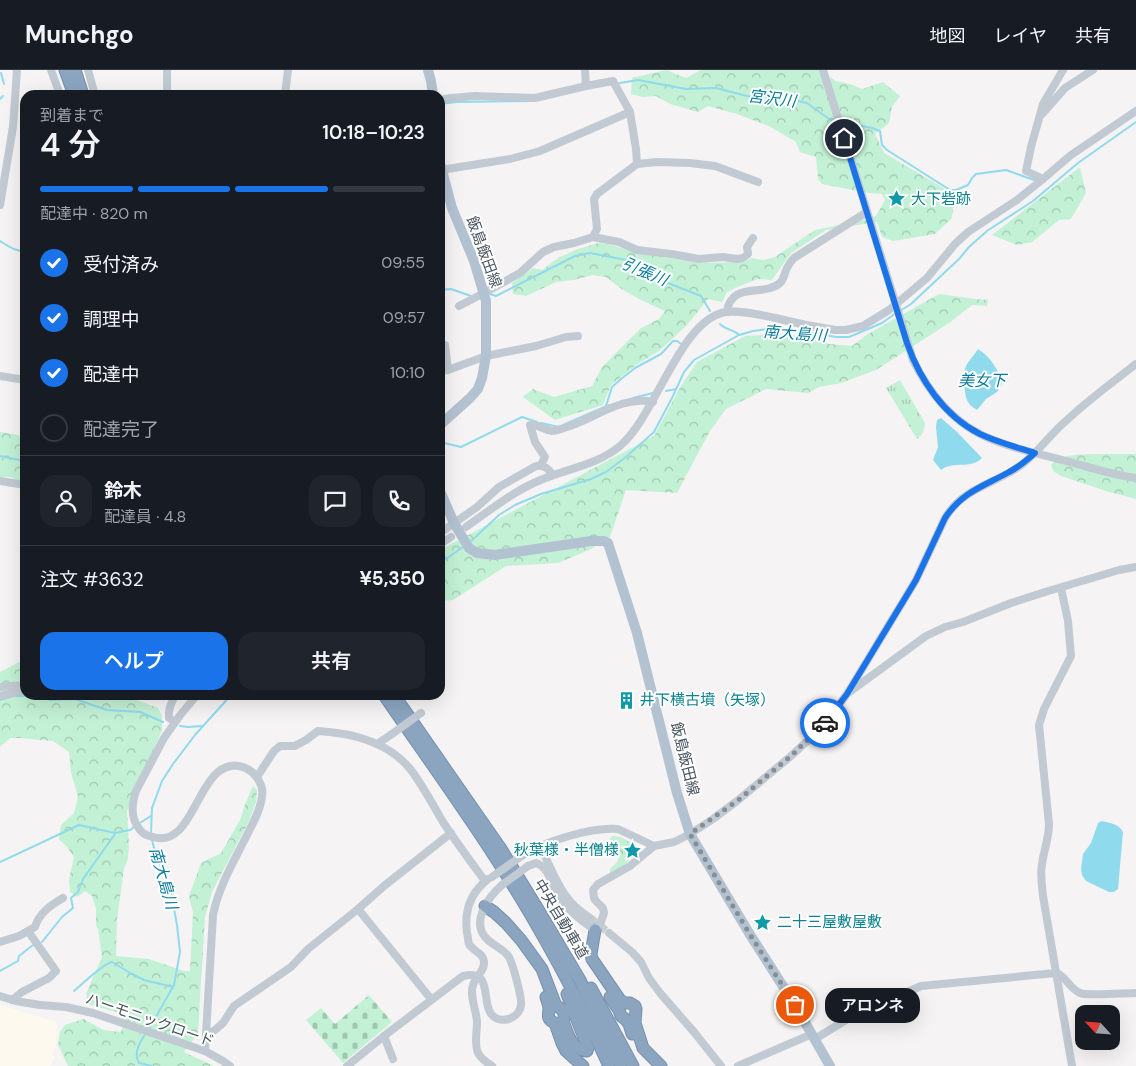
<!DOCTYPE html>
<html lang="ja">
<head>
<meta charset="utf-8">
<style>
  :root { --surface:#171b24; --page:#20242c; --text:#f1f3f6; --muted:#9ea1a6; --line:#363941; --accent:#1a73e8 }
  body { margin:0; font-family:"DM Sans","Noto Sans JP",sans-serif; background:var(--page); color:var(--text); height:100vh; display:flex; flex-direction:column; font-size:19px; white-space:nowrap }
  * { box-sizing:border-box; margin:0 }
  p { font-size:16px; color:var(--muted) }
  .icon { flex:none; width:28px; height:28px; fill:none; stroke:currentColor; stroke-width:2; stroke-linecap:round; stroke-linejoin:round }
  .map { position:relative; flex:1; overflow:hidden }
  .sheet { position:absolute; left:20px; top:20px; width:425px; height:610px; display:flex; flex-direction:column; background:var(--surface); border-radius:15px; box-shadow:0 5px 20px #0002 }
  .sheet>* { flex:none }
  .needle { width:32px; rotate:296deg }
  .fabs { position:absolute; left:1075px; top:935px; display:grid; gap:10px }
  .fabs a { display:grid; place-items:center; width:45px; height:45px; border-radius:10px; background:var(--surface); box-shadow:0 5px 20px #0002; font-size:25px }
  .pin { position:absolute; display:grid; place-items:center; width:42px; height:42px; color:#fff; margin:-21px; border:2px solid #fff; border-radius:50%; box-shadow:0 1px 5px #0007 }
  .courier { position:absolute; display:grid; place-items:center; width:50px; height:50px; margin:-25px; border:4px solid #1a73e8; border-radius:50%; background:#fff; color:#222; box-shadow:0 1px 6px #0007 }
  .bubble { position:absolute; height:35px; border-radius:15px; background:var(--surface); box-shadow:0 5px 20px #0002; font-size:16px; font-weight:600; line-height:35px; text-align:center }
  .summary em { font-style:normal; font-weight:600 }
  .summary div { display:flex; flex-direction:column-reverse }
  .summary { display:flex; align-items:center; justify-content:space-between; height:85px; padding:0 20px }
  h1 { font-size:32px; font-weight:600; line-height:38px }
  .bar { display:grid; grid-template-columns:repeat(4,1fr); gap:8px 5px; align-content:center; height:60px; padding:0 20px }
  .bar i { height:6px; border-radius:4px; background:var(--line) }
  .bar .active { background:var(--accent) }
  .bar p { grid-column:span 4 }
  .line { display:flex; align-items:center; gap:12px; padding:0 20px; border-top:1px solid var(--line) }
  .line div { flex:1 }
  .round { display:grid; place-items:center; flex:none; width:52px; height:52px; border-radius:15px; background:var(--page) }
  ol { padding:0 20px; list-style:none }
  li { display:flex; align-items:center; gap:15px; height:55px }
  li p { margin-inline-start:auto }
  li .icon { padding:5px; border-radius:50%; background:var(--accent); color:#fff; stroke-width:4 }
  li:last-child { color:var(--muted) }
  li i { width:28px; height:28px; border:2px solid var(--line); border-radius:50% }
  .button { display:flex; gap:10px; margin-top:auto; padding:10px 20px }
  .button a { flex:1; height:58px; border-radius:15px; background:var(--accent); color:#fff; font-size:20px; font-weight:600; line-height:58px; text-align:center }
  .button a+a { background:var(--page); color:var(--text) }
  header { display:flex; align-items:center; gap:30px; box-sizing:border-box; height:70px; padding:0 25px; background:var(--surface); border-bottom:1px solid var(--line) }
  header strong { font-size:24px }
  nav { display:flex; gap:28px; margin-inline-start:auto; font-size:18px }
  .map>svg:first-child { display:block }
</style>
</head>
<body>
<header>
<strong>Munchgo</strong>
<nav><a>地図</a><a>レイヤ</a><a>共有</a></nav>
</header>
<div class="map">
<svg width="1136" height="996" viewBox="0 0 1136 996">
  <defs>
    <pattern id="grass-tufts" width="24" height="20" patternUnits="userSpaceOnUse" patternTransform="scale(1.25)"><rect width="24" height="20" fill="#c3f1d5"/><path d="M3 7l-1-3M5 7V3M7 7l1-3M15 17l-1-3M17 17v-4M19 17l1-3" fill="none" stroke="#a0c6b0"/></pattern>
    <pattern id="forest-crowns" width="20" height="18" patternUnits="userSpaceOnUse" patternTransform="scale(1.25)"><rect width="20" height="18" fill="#c3f1d5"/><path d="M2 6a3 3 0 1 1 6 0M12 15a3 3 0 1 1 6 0" fill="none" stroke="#a0c6b0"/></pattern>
    <pattern id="cemetery-stones" width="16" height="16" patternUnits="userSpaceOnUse" patternTransform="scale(1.25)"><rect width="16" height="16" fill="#c3f1d5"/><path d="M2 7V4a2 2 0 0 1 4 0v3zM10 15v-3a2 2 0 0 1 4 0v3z" fill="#a0c6b0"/></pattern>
  </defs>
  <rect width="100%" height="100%" fill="#f5f3f3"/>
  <path fill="#fdf9ef" d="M0 935 57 952 56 977 52 984 55 987 50 996H0Z"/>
  <path fill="url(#grass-tufts)" d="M900 310 925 353C924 361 923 365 917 369L886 318Z"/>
  <g fill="url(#forest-crowns)">
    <path d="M666 0 686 8 701 0H819L836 11 850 14 862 19 883 12 900 26 892 37 889 53 875 64 884 83 954 124 952 148 935 164 893 171 882 167 877 152 826 160 791 183 772 210 758 209 737 217 727 222 722 232 708 229 687 255 659 281 636 295 611 315 603 335 555 350 523 327 533 319 554 327 592 316 602 297 641 258 659 249 665 241 641 230 623 220 606 207 593 205 574 210 556 212 526 226 513 224 512 213 533 198 542 200 558 188 575 180 598 173 608 174 637 183 700 193 745 192 751 188 763 190 775 187 815 160 863 150 876 146 885 130 882 124 868 123 822 114 818 109 816 87 800 82 796 72 769 56 737 44 708 36 698 42 670 34 656 26 643 27 631 24 632 8Z"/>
    <path d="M1080 97 1086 123 1071 149 1059 150 1032 172 1017 175 992 165Z"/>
    <path d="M939 224 983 230 988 229 987 236 972 235 949 253 876 300 841 313 819 317 808 323 766 319 726 339 710 361 677 423 626 420 610 467 591 479 558 493 506 496 453 530 440 531V480L654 366 681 316 697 292 745 266 788 264 829 274 852 276 868 264Z"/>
    <path d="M0 362 18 365 25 368V416L11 407H0Z"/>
    <path d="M1095 384H1136V429L1106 421 1061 406 1053 401 1051 395C1060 383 1081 385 1095 384Z"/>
    <path d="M25 589V625H110L129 627 158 638 162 646V660L153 681 140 707 127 741 129 775 128 789 124 798 117 850 116 886 149 889 184 901H190L193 843 189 826 201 793 221 783 240 750 246 732 253 716 257 720 256 732 249 751 212 822 205 847 198 963 184 982 214 996H68L58 975 60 962 65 955 84 949 103 960 121 962 125 950 122 944 88 934 86 924 102 887 98 859 96 855V839L92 826 85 821 77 827 70 822 69 809 74 787 67 777 59 769 61 755 74 743 78 727 71 702 69 682 53 671 20 668H10L0 677V602Z"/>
    <path d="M612 766C621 765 628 771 635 776L633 786 624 795 610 804V799L617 792 619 787 613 782 610 769Z"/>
  </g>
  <path fill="url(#cemetery-stones)" d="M369 925 392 952 343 993 306 950 321 938 335 954Z"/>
  <g fill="#90daee">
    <path d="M978 279C991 287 997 299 1003 312L997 322 986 329 977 340C973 337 970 336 968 332 964 325 963 303 966 296 969 290 975 284 978 279Z"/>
    <path d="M941 348 957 362 982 388C970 400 954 390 941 400L933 390 938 377 936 357 937 350Z"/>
    <path d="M1102 751C1110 753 1119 754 1123 762L1118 819 1114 822H1109L1086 811 1082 805 1081 799 1083 784 1091 773 1098 753Z"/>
  </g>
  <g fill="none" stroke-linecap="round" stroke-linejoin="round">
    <g stroke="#90daee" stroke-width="2">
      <path d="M1 3 4 14"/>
      <path d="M620 13 638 10 686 19 716 18 751 27 772 25 807 33 829 49 837 51"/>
      <path d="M24 28H25"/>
      <path d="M0 29 3 26"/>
      <path d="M440 34 456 32 532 31"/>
      <path d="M842 52 872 58 880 61 882 75 887 80 950 120H956L968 115 972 108 976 104 1006 100 1034 110"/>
      <path d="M0 171C8 176 16 182 25 181"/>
      <path d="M440 220 451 219 471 226"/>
      <path d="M490 224 496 226 575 186 590 183 626 190 668 213 701 226 710 241"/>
      <path d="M900 241 911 234 959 189 969 177 987 161 1033 131 1078 93 1136 52"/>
      <path d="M720 254C727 261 734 259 739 265"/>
      <path d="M666 321 676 319"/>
      <path d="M633 328 653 323"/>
      <path d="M606 336 612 317 621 309 635 298 661 284 673 271H677L681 274"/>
      <path d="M541 353 559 357"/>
      <path d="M563 355 609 335"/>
      <path d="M440 372 461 377 522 347 537 352"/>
      <path d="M0 386 25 391"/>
      <path d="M469 473 499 445 515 435 541 424 591 409 606 402 626 387 654 362 673 326 684 302 694 290 739 265 753 261 774 258 802 261 836 267H849L882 253 896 243"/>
      <path d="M440 493 463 477"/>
      <path d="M0 630 14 626H36L50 630 75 629 107 640 140 642 163 652"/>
      <path d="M180 656 188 657 202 656"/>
      <path d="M138 754 151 746"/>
      <path d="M151 763 152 738 162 711 173 694 195 665 231 625"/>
      <path d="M0 792 79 755 115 763 130 760 134 757"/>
      <path d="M42 872 62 847 73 838 71 828 78 822 83 809 115 764"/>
      <path d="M0 901 18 891 19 886 33 875"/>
      <path d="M74 921C84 913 101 895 112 892L132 904 144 910 173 917"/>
      <path d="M149 959 174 915 180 882 177 855 171 822 155 782 152 770"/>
      <path d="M146 963C140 972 133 983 139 993L152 996"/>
    </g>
    <path stroke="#caccce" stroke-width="8" stroke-dasharray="8 4" stroke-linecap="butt" d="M590 848 609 863"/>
    <defs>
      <g id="highway">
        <path d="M65 0 74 25"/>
        <path d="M75 0 83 25"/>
        <path d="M384 625C434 698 487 770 532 847 560 895 586 945 609 996"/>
        <path d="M394 625 501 779 536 836 580 910 621 996"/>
        <path d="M485 836 494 842 506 853 521 870 542 899 556 936C563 938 566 944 563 951 568 964 571 980 587 981"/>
        <path d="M595 860 591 884 592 889 620 930 625 933H630L635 936 636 939 635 953 643 978 661 996"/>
        <path d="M591 918 633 996"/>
        <path d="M567 924 588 978"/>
        <path d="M546 927C547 931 549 935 549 939 548 946 547 950 555 953L562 973 566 981 583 996"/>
        <path d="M610 927 619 940 621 946 625 949 629 954 632 964"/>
      </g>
    </defs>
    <use href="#highway" stroke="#7690ad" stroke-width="13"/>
    <g stroke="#c1cad2" stroke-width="8">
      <path d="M51 0 60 25"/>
      <path d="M88 0 95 25"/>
      <path d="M823 0 871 154"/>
      <path d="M167 25V0"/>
      <path d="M285 25 288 0"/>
      <path d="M440 30 451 28 475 26 535 28 586 16"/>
      <path d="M1042 44 1065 18 1093 0"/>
      <path d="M637 94 657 92 690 93 715 96 758 112"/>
      <path d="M441 100 510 89 540 81 630 42"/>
      <path d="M1043 109 1026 101 1031 77 1043 34 1063 0"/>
      <path d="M0 135 13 57 17 0"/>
      <path d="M593 167 619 172 637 180 671 184 699 189 723 187 737 189 743 188 748 184 747 177 753 168"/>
      <path d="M459 236 484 223 520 203 543 182 554 177 574 173 593 167 597 159 594 129 597 124 637 94 636 79 630 42 613 11 586 16 585 0"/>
      <path d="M727 242C731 210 766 228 781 212 784 208 785 202 787 198 789 194 791 191 794 188L867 142"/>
      <path d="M445 275 448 300"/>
      <path d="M913 290C928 320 948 347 978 363 1002 376 1035 383 1062 390 1086 396 1111 405 1136 408"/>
      <path d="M440 301 448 300 486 286 536 276 566 267 578 266"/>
      <path d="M0 306 25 310"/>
      <path d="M541 395 545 387 535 372 530 355C539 354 544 360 552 361 555 361 561 359 564 358 593 350 621 325 653 332"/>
      <path d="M0 411 25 415"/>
      <path d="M466 457C489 441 511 423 536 412 564 399 596 396 620 376 656 346 680 249 726 242 743 240 760 245 775 248 795 253 815 257 835 260H846L863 256 889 240 927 208 955 174 968 162 1017 130 1043 109 1071 85 1136 41"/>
      <path d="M440 463 477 437 499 417 536 396C545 395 548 399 553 405"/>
      <path d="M440 474 451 467"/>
      <path d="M1061 518 1068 551 1071 586 1044 639 1039 655 1049 754C1049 768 1044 780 1042 794 1040 805 1042 815 1043 826L1072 996"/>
      <path d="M0 617 25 615"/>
      <path d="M848 623 926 566 945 557 963 552 1011 533 1045 522 1119 500 1136 497"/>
      <path d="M197 625 181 644 164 668 136 721C132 733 130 746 138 757 141 763 147 766 153 767 196 780 197 689 239 696 247 697 256 704 259 711 262 716 263 721 262 726 261 739 253 753 247 765 234 791 219 816 213 845L205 981"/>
      <path d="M0 626 25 620"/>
      <path d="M175 652 169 648C168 639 171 632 176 625"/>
      <path d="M377 674 392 664"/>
      <path d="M257 707 274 681 280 676H295L306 670 318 661C352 663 389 672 411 700 423 716 433 735 443 752 456 772 471 792 485 811"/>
      <path d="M540 775C548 792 555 811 566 826 572 835 581 842 590 848"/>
      <path d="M523 785C546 771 591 757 618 759L654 776"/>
      <path d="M528 796 536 793C548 797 551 812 556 822 565 838 580 850 595 860L601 852 604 843 603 838 596 831 594 828 593 820 598 814 630 796 654 776 674 772 690 764 713 749 737 731 791 686 818 661 830 647 847 624 916 510 945 448C964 417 993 415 1020 396 1038 383 1050 364 1067 350 1088 330 1113 312 1136 294"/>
      <path d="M488 809C470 823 464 841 467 863 468 866 468 871 469 874 473 881 483 883 484 891 485 901 476 906 473 915 469 925 477 942 477 953 477 962 474 974 478 983 481 989 486 992 492 996"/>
      <path d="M358 839 431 929"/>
      <path d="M609 863 632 882 641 892 649 908 660 923 694 962 721 996"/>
      <path d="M0 872 19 866 35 857C39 843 51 835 63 828"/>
      <path d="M0 926 16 931 40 935 66 937 93 943 205 981 223 991 230 996"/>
      <path d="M12 930 22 922 49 908 56 901 28 861"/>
      <path d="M207 964 215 960 223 953 234 936 291 897 308 879 358 839 384 816 451 763"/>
      <path d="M384 966 393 989"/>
      <path d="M815 969 849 948 921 916 1056 903C1067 907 1069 918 1080 923 1087 926 1125 923 1136 923"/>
      <path d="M347 996 384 966 463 906C498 898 476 941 498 949 501 950 505 950 509 949 515 947 520 942 521 935 522 927 513 895 509 887 503 878 493 876 486 868 471 852 488 827 502 815"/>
      <path d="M738 996 812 964"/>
    </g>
    <g stroke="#b3c2d1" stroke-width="10">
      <path d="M428 0 431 11 433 25"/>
      <path d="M440 93 452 138 474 191 486 231V286L482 308 478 319 470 328 440 355"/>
      <path d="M440 421 454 453 469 478 477 483 495 485 591 471H604L608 473 637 563 677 723 690 764 749 863 795 935 830 996"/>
    </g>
    <use href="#highway" stroke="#8ba5c1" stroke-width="11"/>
    <g stroke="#c1cad2" stroke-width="8">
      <path d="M871 154 913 290"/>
      <path d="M392 664 421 643"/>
      <path d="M492 807 523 785"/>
      <path d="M502 815 528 796"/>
    </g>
  </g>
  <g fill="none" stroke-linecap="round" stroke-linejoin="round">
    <path stroke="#868d94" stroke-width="5" stroke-dasharray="0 9" d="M795 935 749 863 690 764 737 731 791 686 825 653"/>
    <path stroke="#1a73e8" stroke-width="6" d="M825 653 847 624 907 525 916 510 945 448C962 422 984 416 1009 402 1019 397 1027 390 1035 383 1016 377 997 372 980 364 944 346 920 310 907 273L844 68"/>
  </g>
  <defs>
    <symbol id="sight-bare" viewBox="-9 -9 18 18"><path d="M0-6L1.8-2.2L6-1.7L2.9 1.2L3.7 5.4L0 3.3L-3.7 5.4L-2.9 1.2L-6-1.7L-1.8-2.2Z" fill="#0f9aa8" stroke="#fff" stroke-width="2.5" paint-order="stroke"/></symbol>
    <symbol id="building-bare" viewBox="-9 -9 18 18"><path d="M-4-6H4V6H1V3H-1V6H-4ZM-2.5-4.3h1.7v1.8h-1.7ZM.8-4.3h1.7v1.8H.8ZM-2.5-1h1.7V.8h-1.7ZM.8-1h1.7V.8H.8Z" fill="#0f9aa8" stroke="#fff" stroke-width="2.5" paint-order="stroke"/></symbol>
  </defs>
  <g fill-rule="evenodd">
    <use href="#sight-bare" x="884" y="116" width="25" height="25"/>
    <use href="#building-bare" x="614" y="618" width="25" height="25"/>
    <use href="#sight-bare" x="620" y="768" width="25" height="25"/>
    <use href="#sight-bare" x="750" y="840" width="25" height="25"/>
  </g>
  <g text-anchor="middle" stroke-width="4" stroke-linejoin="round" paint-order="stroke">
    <g font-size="15" fill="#0d838f" stroke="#fff" text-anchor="start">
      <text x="911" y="134">大下砦跡</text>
      <text x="640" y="635">井下横古墳（矢塚）</text>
      <text x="619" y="785" text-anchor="end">秋葉様・半僧様</text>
      <text x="777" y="857">二十三屋敷屋敷</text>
    </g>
    <g font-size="15" fill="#4a5661" stroke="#fff">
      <text transform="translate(484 182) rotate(70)" y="5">飯島飯田線</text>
      <text transform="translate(685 689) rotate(76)" y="5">飯島飯田線</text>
      <text transform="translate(561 849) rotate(59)" y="5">中央自動車道</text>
      <text transform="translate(150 950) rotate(19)" y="5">ハーモニックロード</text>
    </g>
    <g font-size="16" font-style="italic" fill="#0c7c9b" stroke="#fff">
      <text transform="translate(772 28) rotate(7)" y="6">宮沢川</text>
      <text transform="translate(645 201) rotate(23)" y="6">引張川</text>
      <text transform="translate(795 263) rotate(4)" y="6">南大島川</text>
      <text x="982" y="316">美女下</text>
      <text transform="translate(164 808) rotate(74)" y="6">南大島川</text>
    </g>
  </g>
</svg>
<div class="fabs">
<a><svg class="needle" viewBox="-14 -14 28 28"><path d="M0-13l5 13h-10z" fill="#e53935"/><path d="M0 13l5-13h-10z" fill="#9ea1a6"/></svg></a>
</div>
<div class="pin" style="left:795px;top:935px;background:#ea580c"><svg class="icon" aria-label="bag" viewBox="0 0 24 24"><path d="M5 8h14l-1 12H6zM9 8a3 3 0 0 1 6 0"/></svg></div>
<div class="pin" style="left:844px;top:68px;background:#1f2937"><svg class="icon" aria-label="home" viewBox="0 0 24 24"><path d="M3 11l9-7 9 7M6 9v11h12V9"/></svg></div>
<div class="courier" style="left:825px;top:653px"><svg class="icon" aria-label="car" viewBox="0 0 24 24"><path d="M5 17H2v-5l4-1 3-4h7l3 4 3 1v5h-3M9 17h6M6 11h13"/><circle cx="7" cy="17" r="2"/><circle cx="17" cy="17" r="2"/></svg></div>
<div class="bubble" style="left:825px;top:918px;width:95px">アロンネ</div>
<section class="sheet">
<div class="summary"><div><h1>4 分</h1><p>到着まで</p></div><em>10:18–10:23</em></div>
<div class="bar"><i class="active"></i><i class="active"></i><i class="active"></i><i></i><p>配達中 · 820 m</p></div>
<ol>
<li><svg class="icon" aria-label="check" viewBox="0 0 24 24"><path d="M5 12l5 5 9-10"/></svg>受付済み<p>09:55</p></li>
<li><svg class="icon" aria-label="check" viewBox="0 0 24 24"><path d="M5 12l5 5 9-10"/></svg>調理中<p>09:57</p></li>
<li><svg class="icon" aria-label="check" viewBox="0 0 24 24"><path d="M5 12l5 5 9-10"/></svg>配達中<p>10:10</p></li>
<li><i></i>配達完了</li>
</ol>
<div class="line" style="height:90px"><a class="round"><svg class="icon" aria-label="person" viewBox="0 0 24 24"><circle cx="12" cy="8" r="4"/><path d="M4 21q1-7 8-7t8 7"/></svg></a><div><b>鈴木</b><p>配達員 · 4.8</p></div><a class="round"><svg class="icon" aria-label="chat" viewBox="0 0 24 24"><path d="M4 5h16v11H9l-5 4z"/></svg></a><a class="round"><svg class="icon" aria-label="phone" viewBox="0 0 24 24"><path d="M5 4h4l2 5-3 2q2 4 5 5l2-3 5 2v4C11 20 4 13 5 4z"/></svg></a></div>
<div class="line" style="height:65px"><div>注文 #3632</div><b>¥5,350</b></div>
<div class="button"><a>ヘルプ</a><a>共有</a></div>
</section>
</div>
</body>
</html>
